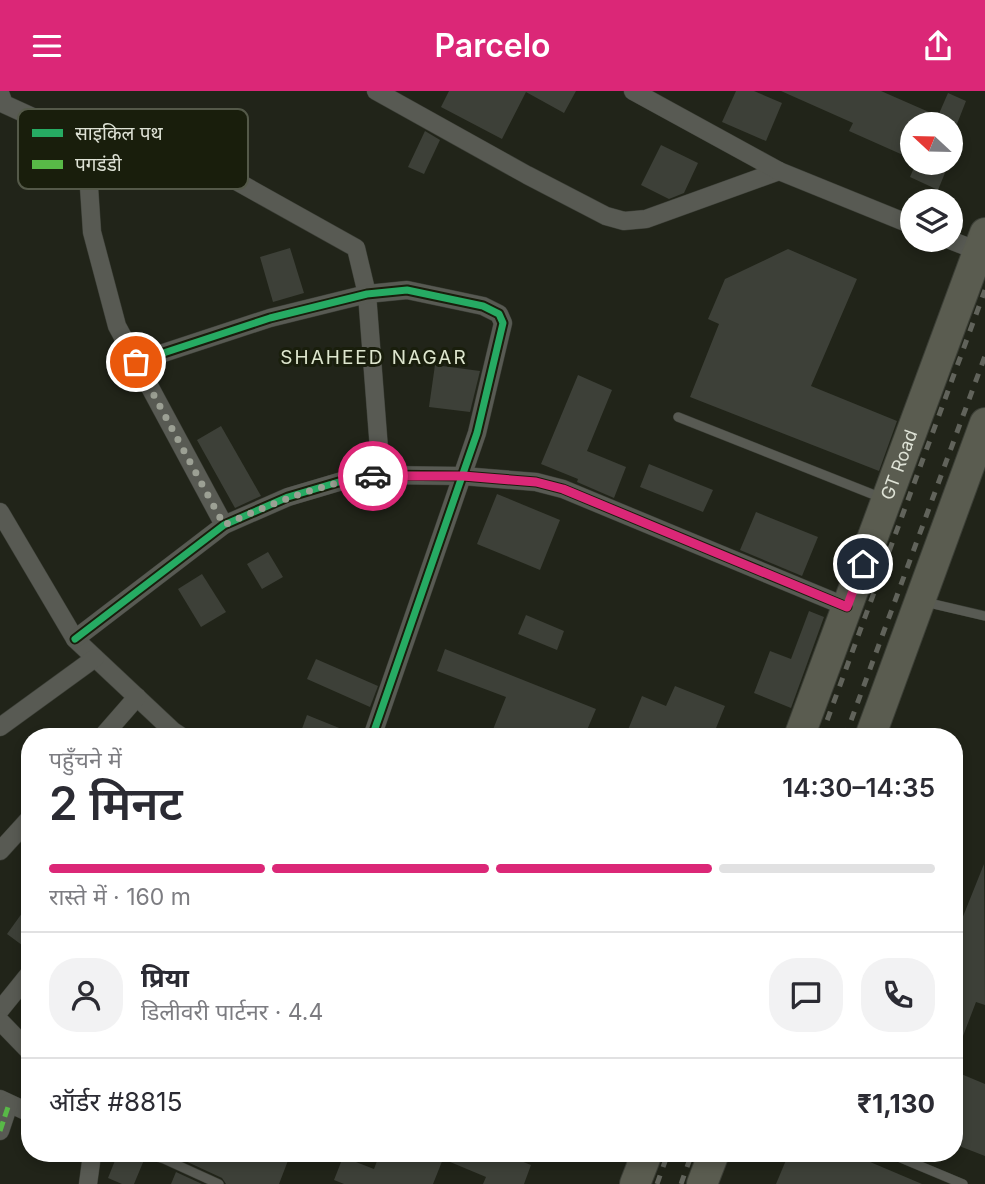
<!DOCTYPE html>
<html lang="hi">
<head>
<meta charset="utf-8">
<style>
  :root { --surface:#fff; --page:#f2f2f3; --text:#2b2b33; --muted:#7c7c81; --line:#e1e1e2; --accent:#db2777 }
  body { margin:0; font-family:Inter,"Noto Sans Devanagari",sans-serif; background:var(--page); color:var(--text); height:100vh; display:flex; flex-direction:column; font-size:26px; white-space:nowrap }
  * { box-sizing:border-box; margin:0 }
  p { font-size:23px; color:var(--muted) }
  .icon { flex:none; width:38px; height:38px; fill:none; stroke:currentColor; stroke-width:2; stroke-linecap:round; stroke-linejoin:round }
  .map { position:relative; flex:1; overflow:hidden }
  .sheet { position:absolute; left:21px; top:637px; width:942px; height:434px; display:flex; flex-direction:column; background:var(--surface); border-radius:28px; box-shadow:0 4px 10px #0003 }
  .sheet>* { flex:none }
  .needle { width:46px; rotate:292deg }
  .fabs { position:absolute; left:900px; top:21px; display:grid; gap:14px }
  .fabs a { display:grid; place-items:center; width:63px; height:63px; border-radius:50%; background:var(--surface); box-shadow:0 4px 10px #0003; font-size:35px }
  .pin { position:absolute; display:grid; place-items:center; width:60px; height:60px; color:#fff; margin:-30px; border:4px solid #fff; border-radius:50%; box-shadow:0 2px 7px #0007 }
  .courier { position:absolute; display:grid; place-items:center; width:70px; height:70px; margin:-35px; border:5px solid #db2777; border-radius:50%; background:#fff; color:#222; box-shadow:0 2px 9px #0007 }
  .summary em { font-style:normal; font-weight:600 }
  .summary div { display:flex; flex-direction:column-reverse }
  .summary { display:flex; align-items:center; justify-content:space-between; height:119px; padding:0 28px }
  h1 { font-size:46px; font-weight:600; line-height:52px }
  .bar { display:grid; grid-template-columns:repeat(4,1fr); gap:10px 7px; align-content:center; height:84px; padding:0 28px }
  .bar i { height:9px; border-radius:5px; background:var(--line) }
  .bar .selected { background:var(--accent) }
  .bar p { grid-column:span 4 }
  .line { display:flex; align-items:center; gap:18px; padding:0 28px; border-top:2px solid var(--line) }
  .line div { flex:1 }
  .round { display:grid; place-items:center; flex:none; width:74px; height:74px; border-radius:28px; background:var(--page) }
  header { display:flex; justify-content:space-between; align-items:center; height:91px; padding:0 28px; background:var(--accent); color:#fff; font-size:32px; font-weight:600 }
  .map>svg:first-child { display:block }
</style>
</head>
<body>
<header><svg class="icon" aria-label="menu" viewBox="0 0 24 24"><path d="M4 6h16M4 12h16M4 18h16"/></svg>Parcelo<svg class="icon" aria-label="share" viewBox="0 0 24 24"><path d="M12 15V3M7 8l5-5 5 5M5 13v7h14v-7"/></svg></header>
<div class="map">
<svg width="985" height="1093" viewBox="0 0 985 1093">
  <rect width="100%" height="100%" fill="#212419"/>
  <g fill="#3d4038">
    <path d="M449 0H576L564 22 526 1 502 48 441 16Z"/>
    <path d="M736 0H754L782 12 766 50 722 31Z"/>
    <path d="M781 0H881L938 25 948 2 966 10 957 33H912V68L849 40 853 32Z"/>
    <path d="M425 40 440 49 424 83 408 76Z"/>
    <path d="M661 54 698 72 684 102 669 108 641 94Z"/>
    <path d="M916 72H949L938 99 910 86Z"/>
    <path d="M290 157 304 202 273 211 260 166Z"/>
    <path d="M788 158 857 188 811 295 897 330 879 380 690 306 719 233 708 228 725 188Z"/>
    <path d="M435 274 480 280 470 321 429 316Z"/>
    <path d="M578 284 612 299 587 360 626 376 614 407 577 391 578 388 541 373Z"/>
    <path d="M221 335 261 405 235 417 197 349Z"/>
    <path d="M649 373 713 399 703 421 640 396Z"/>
    <path d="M497 403 560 429 540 479 477 453Z"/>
    <path d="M756 421 818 446 802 485 740 459Z"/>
    <path d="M268 461 283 486 262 498 247 473Z"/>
    <path d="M202 483 226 521 201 536 178 498Z"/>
    <path d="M809 520 824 526 791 617 754 602 770 560 791 568Z"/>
    <path d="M526 524 564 540 557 559 518 543Z"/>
    <path d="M445 558 596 618 584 646H490L506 606 437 580Z"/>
    <path d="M316 568 378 595 370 616 307 588Z"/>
    <path d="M675 595 725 615 714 642 711 641 708 646H625L642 605 666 615Z"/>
    <path d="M307 624 359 645V646H299Z"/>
    <path d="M984 773 985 914 976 911 955 966 954 848Z"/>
    <path d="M30 811V860L7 843Z"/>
    <path d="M954 980 985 993V1065L954 1053Z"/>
    <path d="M118 1062H137L139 1067 144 1069 134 1093H122L108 1087Z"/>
    <path d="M183 1062H277L289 1067 279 1093H226L222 1087 181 1068Z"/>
    <path d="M380 1062H501L531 1074 524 1093H483L486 1086 443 1068 433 1093H344L334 1089 343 1066 374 1078Z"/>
    <path d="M789 1062H849L922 1093H776Z"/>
    <path d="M176 1081 202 1093H171Z"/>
  </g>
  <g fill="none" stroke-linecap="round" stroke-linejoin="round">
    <defs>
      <g id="service">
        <path d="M678 326 882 407"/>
        <path d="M925 511 985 525"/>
        <path d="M144 1062 164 1068 219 1093"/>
        <path d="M889 1062 963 1093"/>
      </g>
      <g id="minor">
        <path d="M376 0 527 84 606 125 624 130 646 128 779 80"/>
        <path d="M633 0 779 80 912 134"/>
        <path d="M0 2 4 13 96 55 110 58 155 48 177 57 356 157 367 203 381 384"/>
        <path d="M86 51 92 141 117 235 224 434"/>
        <path d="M950 149 978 160"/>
        <path d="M136 271 270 227 367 203 407 199 483 215 499 223 503 232 477 342 372 646"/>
        <path d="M0 421 75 548 173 640 182 646"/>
        <path d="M75 548 224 434 288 406 342 390 381 384 463 385 536 391 563 398 847 516"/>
        <path d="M0 636 95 567"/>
        <path d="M102 646 137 606"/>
        <path d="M0 760 30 727"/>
        <path d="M0 919 30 882"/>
        <path d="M0 930 30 961"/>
        <path d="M0 1008 30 1022"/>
        <path d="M0 1040 9 1013"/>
        <path d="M88 1093 91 1071 90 1062"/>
      </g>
      <g id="trunk">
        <path id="s1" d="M799 646 985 142"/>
        <path d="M870 646 985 332"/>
        <path d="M635 1093 647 1062"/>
        <path d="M702 1093 714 1062"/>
      </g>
    </defs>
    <use href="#service" stroke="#3c3f37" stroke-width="10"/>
    <use href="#minor" stroke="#3c3f37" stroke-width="19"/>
    <use href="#trunk" stroke="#3c3f37" stroke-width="32"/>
    <use href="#service" stroke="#585a53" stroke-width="9"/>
    <use href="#minor" stroke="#585a53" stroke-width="18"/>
    <use href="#trunk" stroke="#5a5c50" stroke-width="30"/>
    <g stroke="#61635b" stroke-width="5" stroke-dasharray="9 9" stroke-linecap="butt">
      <path d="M821 646 985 199"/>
      <path d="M845 646 985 265"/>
      <path d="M657 1093 668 1062"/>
      <path d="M681 1093 692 1062"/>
    </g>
    <path stroke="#58b947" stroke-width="5" stroke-dasharray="10 5" stroke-linecap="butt" d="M0 1040 9 1013"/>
    <defs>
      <g id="cycleway">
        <path d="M136 271 270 227 367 203 407 199 483 215 499 223 503 232 477 342 372 646"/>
        <path d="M75 548 224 434 288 406 342 390 381 384 463 385 536 391 563 398 847 516"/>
      </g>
    </defs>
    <use href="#cycleway" stroke="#191e0c" stroke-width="11"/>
    <use href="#cycleway" stroke="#26ab63" stroke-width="7"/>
  </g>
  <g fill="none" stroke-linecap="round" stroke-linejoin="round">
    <path stroke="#9ca094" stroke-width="7" stroke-dasharray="0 12.6" d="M136 271 224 434C273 412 320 393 373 385"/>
    <path stroke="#db2777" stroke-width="9" d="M373 385H463L536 391 563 398 847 516 863 473"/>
  </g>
  <g text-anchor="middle" stroke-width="6" stroke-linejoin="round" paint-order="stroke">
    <g font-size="18" fill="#dee2d6" stroke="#191e0c">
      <text dy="6" stroke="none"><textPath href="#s1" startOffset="290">GT Road</textPath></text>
    </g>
    <g font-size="19" letter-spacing="2" fill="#dee6ce" stroke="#191e0c">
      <text x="374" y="273">SHAHEED NAGAR</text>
    </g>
  </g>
  <rect x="18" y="18" width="230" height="80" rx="10" fill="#191e0c" stroke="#545949" stroke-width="2"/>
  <rect x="32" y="38" width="31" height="8" fill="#26ab63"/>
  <rect x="32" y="69" width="31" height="9" fill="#58b947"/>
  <g font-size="19" fill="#dee2d6">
    <text x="75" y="49">साइकिल पथ</text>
    <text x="75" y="80">पगडंडी</text>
  </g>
</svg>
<div class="fabs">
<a><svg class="needle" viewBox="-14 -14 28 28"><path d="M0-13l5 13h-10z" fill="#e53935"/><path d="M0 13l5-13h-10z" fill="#7c7c81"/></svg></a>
<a><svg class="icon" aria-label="layers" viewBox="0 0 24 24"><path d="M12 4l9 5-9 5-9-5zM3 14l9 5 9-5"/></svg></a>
</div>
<div class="pin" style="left:136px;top:271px;background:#ea580c"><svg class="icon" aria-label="bag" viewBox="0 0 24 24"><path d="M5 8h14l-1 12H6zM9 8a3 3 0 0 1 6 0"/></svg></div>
<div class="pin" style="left:863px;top:473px;background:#1f2937"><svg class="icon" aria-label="home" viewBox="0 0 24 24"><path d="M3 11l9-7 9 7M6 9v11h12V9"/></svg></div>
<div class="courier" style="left:373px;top:385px"><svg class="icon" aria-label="car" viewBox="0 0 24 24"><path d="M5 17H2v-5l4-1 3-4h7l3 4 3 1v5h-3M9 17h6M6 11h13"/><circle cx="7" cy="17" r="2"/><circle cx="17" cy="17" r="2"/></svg></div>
<section class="sheet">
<div class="summary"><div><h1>2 मिनट</h1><p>पहुँचने में</p></div><em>14:30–14:35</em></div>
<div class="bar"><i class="selected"></i><i class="selected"></i><i class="selected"></i><i></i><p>रास्ते में · 160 m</p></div>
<div class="line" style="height:126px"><a class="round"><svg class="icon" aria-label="person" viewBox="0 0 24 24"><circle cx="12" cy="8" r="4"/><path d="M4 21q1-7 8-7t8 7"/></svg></a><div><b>प्रिया</b><p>डिलीवरी पार्टनर · 4.4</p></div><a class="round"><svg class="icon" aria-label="chat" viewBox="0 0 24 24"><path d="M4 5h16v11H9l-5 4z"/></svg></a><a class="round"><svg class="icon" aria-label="phone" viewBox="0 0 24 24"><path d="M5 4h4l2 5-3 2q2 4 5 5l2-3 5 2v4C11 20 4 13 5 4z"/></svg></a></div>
<div class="line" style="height:91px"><div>ऑर्डर #8815</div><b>₹1,130</b></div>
</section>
</div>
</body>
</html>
